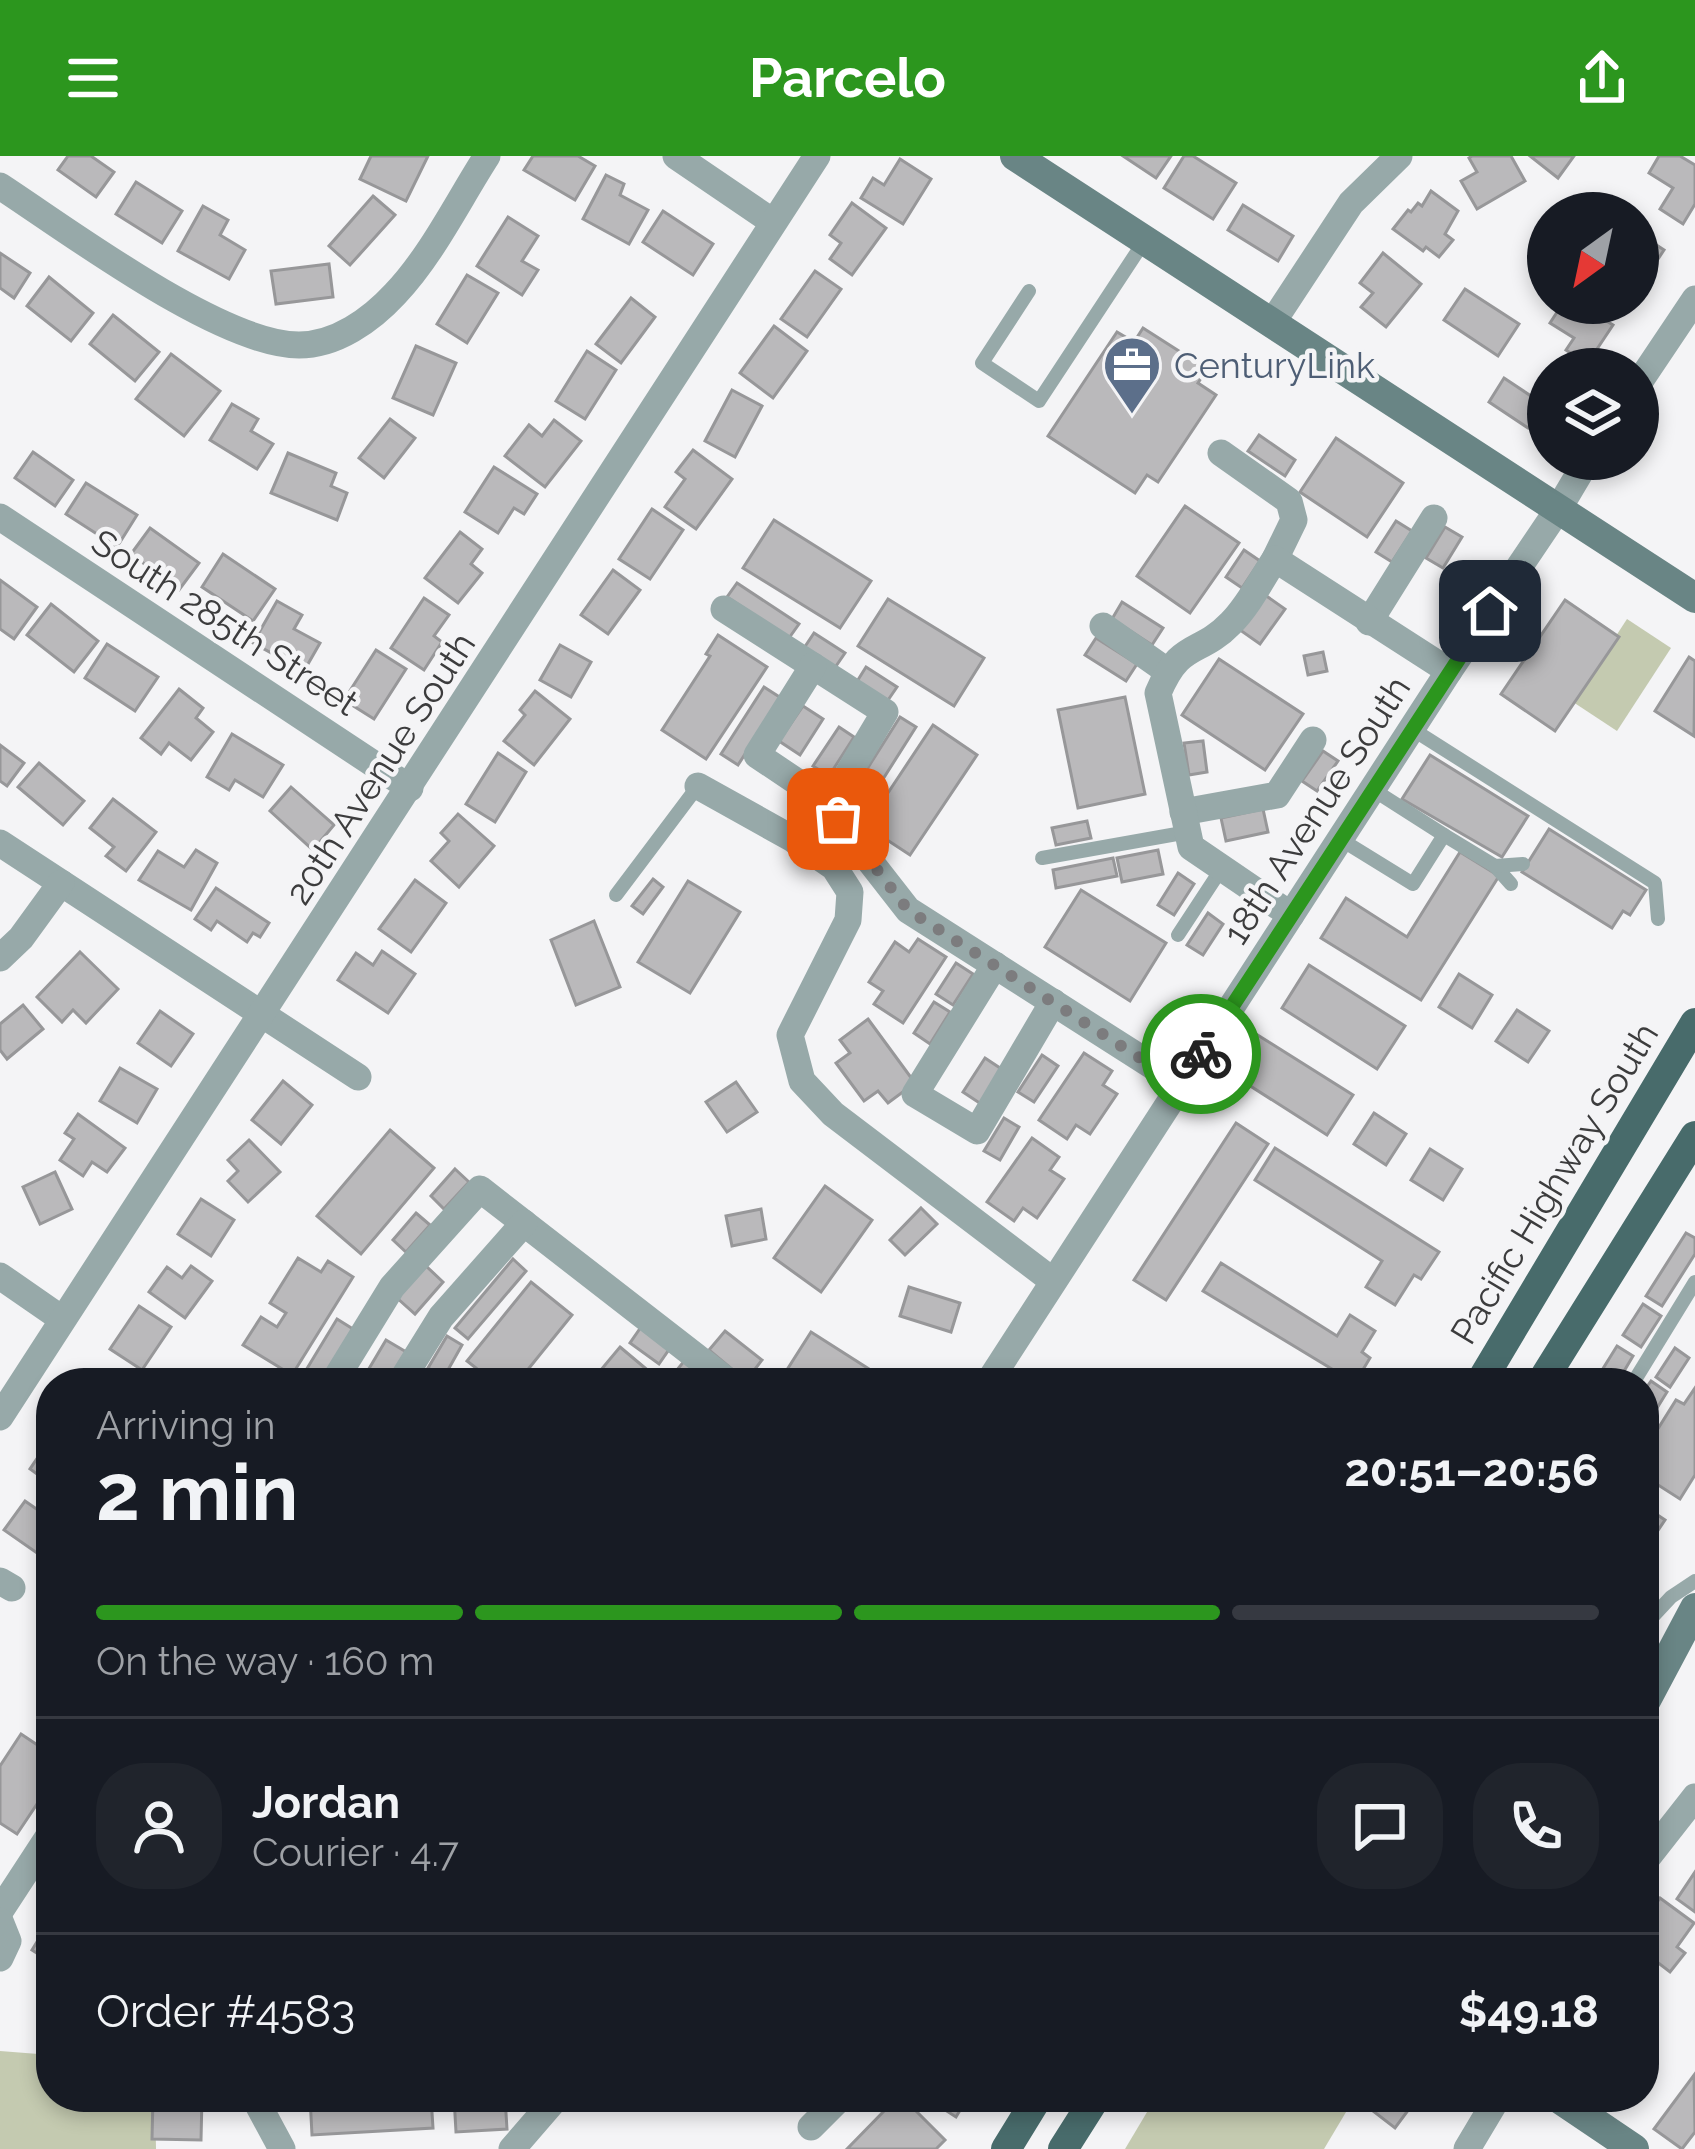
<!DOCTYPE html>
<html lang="en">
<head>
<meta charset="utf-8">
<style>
  :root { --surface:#171b24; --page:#20242c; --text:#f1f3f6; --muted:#9ea1a6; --line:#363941; --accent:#2c961e }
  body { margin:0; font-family:Raleway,sans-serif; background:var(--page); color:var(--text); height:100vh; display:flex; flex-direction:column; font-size:45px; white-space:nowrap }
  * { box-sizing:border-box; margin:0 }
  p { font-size:39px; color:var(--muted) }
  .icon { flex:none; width:66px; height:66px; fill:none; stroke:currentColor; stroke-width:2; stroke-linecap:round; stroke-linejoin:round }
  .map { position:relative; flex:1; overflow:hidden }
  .drawer { position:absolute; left:36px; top:1212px; width:1623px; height:744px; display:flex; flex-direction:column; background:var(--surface); border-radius:48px; box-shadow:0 6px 18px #0003 }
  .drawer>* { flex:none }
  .needle { width:78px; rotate:213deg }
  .tools { position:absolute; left:1527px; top:36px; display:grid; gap:24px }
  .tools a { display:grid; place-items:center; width:132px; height:132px; border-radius:50%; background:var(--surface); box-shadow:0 6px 18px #0003; font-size:60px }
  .pin { position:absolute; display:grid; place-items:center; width:102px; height:102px; color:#fff; margin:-51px; border-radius:24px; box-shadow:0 6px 18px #0006 }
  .courier { position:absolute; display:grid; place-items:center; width:120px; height:120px; margin:-60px; border:9px solid #2c961e; border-radius:50%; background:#fff; color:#222; box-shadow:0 3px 15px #0007 }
  .summary em { font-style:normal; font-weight:700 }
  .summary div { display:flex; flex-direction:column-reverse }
  .summary { display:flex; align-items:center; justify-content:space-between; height:204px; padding:0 60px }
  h1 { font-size:78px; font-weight:700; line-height:90px }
  .bar { display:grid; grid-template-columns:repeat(4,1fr); gap:18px 12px; align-content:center; height:144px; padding:0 60px }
  .bar i { height:15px; border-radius:9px; background:var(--line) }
  .bar .current { background:var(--accent) }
  .bar p { grid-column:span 4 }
  .line { display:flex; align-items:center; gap:30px; padding:0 60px; border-top:3px solid var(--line) }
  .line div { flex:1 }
  .round { display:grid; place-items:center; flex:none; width:126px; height:126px; border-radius:48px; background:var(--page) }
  header { display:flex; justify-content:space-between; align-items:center; height:156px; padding:0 60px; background:var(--accent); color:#fff; font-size:54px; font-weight:700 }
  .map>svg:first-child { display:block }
</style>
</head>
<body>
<header><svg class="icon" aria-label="menu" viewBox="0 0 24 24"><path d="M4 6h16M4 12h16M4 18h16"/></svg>Parcelo<svg class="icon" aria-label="share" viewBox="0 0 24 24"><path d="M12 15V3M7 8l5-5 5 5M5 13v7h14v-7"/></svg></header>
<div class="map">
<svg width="1695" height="1993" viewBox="0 0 1695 1993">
  <rect width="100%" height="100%" fill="#f4f4f6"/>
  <g fill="#c4cab0">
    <path d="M1627 463 1671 492 1617 575 1573 546Z"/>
    <path d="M0 1895 51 1899V1941H155L156 1993H0Z"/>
    <path d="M1156 1941H1355L1324 1993H1125Z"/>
  </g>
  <g fill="#bab9bb" stroke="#979799" stroke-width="3">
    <path d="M68 0H91L114 16 96 41 58 14Z"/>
    <path d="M371 0H428L406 45 360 23Z"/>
    <path d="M533 0H578L595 10 575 44 524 14Z"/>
    <path d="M1123 0H1171L1156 22Z"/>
    <path d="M1184 0H1193L1236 27 1213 63 1164 32Z"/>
    <path d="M1472 0H1511L1525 25 1477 53 1461 25 1477 16 1469 2Z"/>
    <path d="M1530 0H1574L1558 22Z"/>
    <path d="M1659 0H1680L1695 9V48L1683 68 1660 53 1673 32 1649 17Z"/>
    <path d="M900 3 931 23 903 68 861 42 873 22 884 29Z"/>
    <path d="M606 19 624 28 620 39 648 54 629 88 583 63Z"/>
    <path d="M136 26 182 55 162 87 116 58Z"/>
    <path d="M1431 35 1458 55 1445 78 1453 84 1439 101 1426 91 1423 95 1393 73 1408 54 1411 56 1418 47 1422 50Z"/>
    <path d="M373 40 395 59 350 109 329 90Z"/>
    <path d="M852 47 886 72 852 119 830 103 841 87 830 79Z"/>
    <path d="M1243 49 1293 80 1278 105 1228 74Z"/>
    <path d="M203 50 228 64 220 79 245 94 229 123 178 95Z"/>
    <path d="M663 55 713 88 693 119 643 86Z"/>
    <path d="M508 61 538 80 522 105 538 114 522 139 477 110Z"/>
    <path d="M1638 77 1664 94 1638 133Z"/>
    <path d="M0 97 30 117 14 142 0 132Z"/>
    <path d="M1383 97 1421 128 1386 171 1361 151 1373 137 1360 127Z"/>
    <path d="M329 108 333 141 276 148 271 115Z"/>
    <path d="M815 115 841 133 807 181 781 163Z"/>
    <path d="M467 119 498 137 467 187 437 168Z"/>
    <path d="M49 121 93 157 71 185 27 150Z"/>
    <path d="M1465 133 1519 168 1498 200 1444 164Z"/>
    <path d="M631 142 655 161 621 207 596 188Z"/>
    <path d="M1563 147H1577L1613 169 1587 208 1566 194 1574 182 1550 167Z"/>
    <path d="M113 159 159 196 135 225 90 188Z"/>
    <path d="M774 170 807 195 773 242 740 217Z"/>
    <path d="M1143 172 1207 213 1198 227 1216 239 1158 326 1147 319 1135 337 1048 280 1117 176 1134 186Z"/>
    <path d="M416 190 456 207 433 259 393 242Z"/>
    <path d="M587 195 616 214 585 263 556 245Z"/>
    <path d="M171 198 220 235 184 280 136 243Z"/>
    <path d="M1504 222 1543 248 1528 272 1489 246Z"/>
    <path d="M732 234 762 250 735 301 705 285Z"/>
    <path d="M232 248 258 263 251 275 273 288 257 313 210 284Z"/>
    <path d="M390 263 415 282 384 322 359 302Z"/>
    <path d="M554 264 581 285 545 331 505 300 529 269 542 280Z"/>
    <path d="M1259 279 1295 304 1285 320 1248 295Z"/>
    <path d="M1336 282 1403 327 1367 381 1300 336Z"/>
    <path d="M693 294 732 323 696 373 665 351 685 323 676 316Z"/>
    <path d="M33 296 73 324 55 350 15 322Z"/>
    <path d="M288 297 336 317 331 330 347 337 337 364 271 337Z"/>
    <path d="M494 311 537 338 524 358 514 352 498 377 465 356Z"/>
    <path d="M86 327 137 359 117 391 66 358Z"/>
    <path d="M1185 350 1239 387 1190 457 1137 420Z"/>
    <path d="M652 353 683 374 650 423 619 403Z"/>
    <path d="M774 364 871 425 840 472 743 412Z"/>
    <path d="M1396 365 1412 375 1392 406 1376 396Z"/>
    <path d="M1445 371 1462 381 1443 412 1426 402Z"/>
    <path d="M150 372 199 407 179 434 131 398Z"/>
    <path d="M460 376 482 393 471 408 482 417 458 447 425 422Z"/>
    <path d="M1244 394 1260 405 1242 432 1226 421Z"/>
    <path d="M223 398 275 433 253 465 202 431Z"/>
    <path d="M613 414 640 434 608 478 581 459Z"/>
    <path d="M0 424 37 451 14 483 0 473Z"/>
    <path d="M737 427 799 468 789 482 727 441Z"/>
    <path d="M1265 439 1285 453 1260 488 1240 474Z"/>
    <path d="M424 442 449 459 434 480 442 486 424 514 391 492Z"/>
    <path d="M888 443 984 502 954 550 858 490Z"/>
    <path d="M1565 444 1619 481 1555 575 1501 538Z"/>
    <path d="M277 445 302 459 294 473 320 487 304 515 253 487Z"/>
    <path d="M1122 446 1163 472 1152 489 1112 463Z"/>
    <path d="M51 448 98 485 74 516 27 479Z"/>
    <path d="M814 477 845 497 834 513 804 492Z"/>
    <path d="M718 479 767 511 706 603 662 574 710 500 706 498Z"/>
    <path d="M1096 482 1137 508 1126 525 1085 499Z"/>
    <path d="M107 488 158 521 135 555 85 522Z"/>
    <path d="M560 489 591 506 571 541 540 524Z"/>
    <path d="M376 494 406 513 374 563 344 544Z"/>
    <path d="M1323 496 1327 515 1308 519 1304 500Z"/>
    <path d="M1689 501 1695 505 1694 580 1655 555Z"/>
    <path d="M1219 503 1303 558 1265 614 1182 559Z"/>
    <path d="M866 511 897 531 886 547 856 527Z"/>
    <path d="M764 531 781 542 738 609 721 598Z"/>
    <path d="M179 533 203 552 196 562 213 576 191 604 169 587 161 598 141 582Z"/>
    <path d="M535 535 570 563 534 609 504 585 525 559 520 554Z"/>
    <path d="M1125 541 1145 638 1078 652 1058 554Z"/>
    <path d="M803 550 823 563 800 599 779 585Z"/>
    <path d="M900 561 916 571 871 642 855 632Z"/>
    <path d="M933 569 977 599 910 699 866 670Z"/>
    <path d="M839 571 854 581 829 620 813 610Z"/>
    <path d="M232 578 283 609 263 641 235 624 229 634 207 621Z"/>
    <path d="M1203 585 1207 616 1189 619 1184 587Z"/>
    <path d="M0 589 24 607 7 630 0 625Z"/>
    <path d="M1323 595 1338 605 1317 635 1302 625Z"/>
    <path d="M498 597 526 616 495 666 466 648Z"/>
    <path d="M1430 599 1528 660 1502 701 1402 643Z"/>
    <path d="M39 607 84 645 63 669 18 631Z"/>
    <path d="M291 631 334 669 313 694 270 655Z"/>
    <path d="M113 643 156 676 126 715 106 700 114 691 90 672Z"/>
    <path d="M1263 653 1268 676 1226 685 1221 662Z"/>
    <path d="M458 658 494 690 459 731 431 705 449 685 441 677Z"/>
    <path d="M1087 665 1091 682 1056 689 1052 672Z"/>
    <path d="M1549 673 1646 734 1630 759 1623 755 1612 772 1522 716Z"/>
    <path d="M196 694 217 707 191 754 139 724 158 695 184 711Z"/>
    <path d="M1158 694 1163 718 1122 726 1117 702Z"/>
    <path d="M1460 696 1499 720 1421 844 1321 782 1346 742 1407 781Z"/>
    <path d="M1113 702 1117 720 1056 732 1053 714Z"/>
    <path d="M1178 717 1194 728 1174 759 1158 749Z"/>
    <path d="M653 723 663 731 643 758 632 750Z"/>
    <path d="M415 724 446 747 411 796 379 773Z"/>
    <path d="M688 725 740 756 690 837 638 806Z"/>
    <path d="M216 732 269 767 260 781 253 777 247 786 217 765 211 774 195 763Z"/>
    <path d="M1081 734 1166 787 1130 845 1045 791Z"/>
    <path d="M1208 757 1223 768 1203 799 1187 789Z"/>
    <path d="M594 765 620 831 576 849 551 784Z"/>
    <path d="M918 783 946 801 903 867 874 848 883 835 869 826 895 786 909 796Z"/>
    <path d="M382 795 415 818 388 857 338 824 356 797 373 809Z"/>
    <path d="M80 796 118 833 86 867 73 854 62 866 37 841Z"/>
    <path d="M956 807 973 818 953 849 936 838Z"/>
    <path d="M1309 809 1405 870 1377 913 1282 852Z"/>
    <path d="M1459 818 1492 839 1472 872 1439 851Z"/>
    <path d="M934 846 950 856 930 888 914 877Z"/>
    <path d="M23 849 43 873 7 903 0 894V868Z"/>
    <path d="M1517 854 1549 875 1528 906 1496 885Z"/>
    <path d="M160 855 193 878 171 910 138 887Z"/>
    <path d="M868 863 915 927 888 947 878 935 864 945 836 907 850 897 840 884Z"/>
    <path d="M1256 878 1353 939 1327 979 1230 917Z"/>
    <path d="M1084 897 1112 915 1103 929 1117 938 1090 978 1076 969 1067 983 1039 964Z"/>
    <path d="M1042 899 1058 910 1034 946 1018 936Z"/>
    <path d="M985 902 1003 914 981 948 963 936Z"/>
    <path d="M120 912 157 933 137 967 100 945Z"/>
    <path d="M283 925 312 949 281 988 252 964Z"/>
    <path d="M736 926 757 956 727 976 706 946Z"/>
    <path d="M1374 957 1406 978 1386 1009 1354 988Z"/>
    <path d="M78 958 125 992 107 1016 92 1006 83 1020 60 1004 74 983 65 977Z"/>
    <path d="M1004 962 1019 971 1000 1004 984 995Z"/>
    <path d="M1236 967 1268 988 1166 1144 1134 1124Z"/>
    <path d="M390 974 434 1012 361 1098 317 1060Z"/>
    <path d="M1032 982 1059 1001 1050 1014 1064 1023 1037 1062 1023 1052 1014 1065 987 1046Z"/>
    <path d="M249 984 280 1016 248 1046 228 1025 238 1015 228 1004Z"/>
    <path d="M1275 992 1439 1096 1421 1123 1414 1119 1395 1149 1366 1131 1382 1105 1255 1024Z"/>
    <path d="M1430 993 1462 1013 1443 1044 1411 1024Z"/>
    <path d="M455 1013 469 1026 444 1053 431 1040Z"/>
    <path d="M55 1016 72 1053 40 1068 23 1031Z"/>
    <path d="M825 1030 872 1064 821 1136 774 1102Z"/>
    <path d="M201 1043 234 1064 211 1100 178 1078Z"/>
    <path d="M921 1052 937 1068 905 1099 890 1084Z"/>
    <path d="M761 1053 766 1083 732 1090 726 1060Z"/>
    <path d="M416 1057 430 1069 406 1096 393 1084Z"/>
    <path d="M1686 1077 1695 1082V1098L1662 1150 1646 1140Z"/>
    <path d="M298 1102 321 1116 328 1105 353 1121 292 1219 243 1189 261 1161 277 1171 286 1157 270 1147Z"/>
    <path d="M513 1103 526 1115 468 1183 455 1172Z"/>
    <path d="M1221 1107 1337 1180 1350 1159 1375 1175 1362 1196 1370 1202 1355 1227 1203 1135Z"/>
    <path d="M191 1110 212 1125 185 1162 149 1136 167 1111 182 1122Z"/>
    <path d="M426 1110 443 1126 415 1158 397 1142Z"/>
    <path d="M531 1126 572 1159 517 1227H495L467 1205Z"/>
    <path d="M909 1131 960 1147 951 1176 900 1160Z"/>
    <path d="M1643 1148 1661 1160 1641 1191 1623 1179Z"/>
    <path d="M139 1150 171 1171 142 1214 110 1193Z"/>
    <path d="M337 1163 353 1173 320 1227H304L300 1224Z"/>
    <path d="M641 1171 670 1192 659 1208 630 1187Z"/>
    <path d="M725 1175 762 1204 746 1225 709 1194Z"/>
    <path d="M811 1176 891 1227H794L783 1220Z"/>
    <path d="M447 1180 462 1189 444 1221 428 1212Z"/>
    <path d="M386 1184 408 1197 390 1227H373L364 1221Z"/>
    <path d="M1617 1190 1633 1200 1617 1227H1594Z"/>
    <path d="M620 1191 663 1227H590Z"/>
    <path d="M1675 1192 1689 1202 1670 1231 1656 1221Z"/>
    <path d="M685 1204 713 1227H681L672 1220Z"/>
    <path d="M1651 1225 1667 1236 1644 1273V1235Z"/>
    <path d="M1695 1232V1319L1680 1343 1644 1320 1651 1301 1644 1295 1676 1244 1684 1248Z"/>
    <path d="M51 1282V1328L30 1313Z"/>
    <path d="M25 1345 51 1363V1377L37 1397 4 1374Z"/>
    <path d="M1644 1350 1665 1364 1644 1395Z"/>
    <path d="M21 1578 51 1598V1627L17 1678 0 1667V1610Z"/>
    <path d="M1695 1716V1756L1677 1743Z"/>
    <path d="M1660 1742 1694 1767 1677 1791 1685 1797 1670 1816 1644 1796V1764Z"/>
    <path d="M51 1763V1806L32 1794Z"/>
    <path d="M1694 1919 1695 1976 1682 1993 1654 1973Z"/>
    <path d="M153 1941H202L201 1984 152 1983Z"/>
    <path d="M310 1941H431L433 1972 312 1979Z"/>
    <path d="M454 1941H505L507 1973 456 1976Z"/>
    <path d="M925 1941H968L956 1961Z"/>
    <path d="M1383 1941H1418L1395 1972 1373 1955Z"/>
    <path d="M906 1945 945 1984 936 1993H847L886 1953Z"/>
  </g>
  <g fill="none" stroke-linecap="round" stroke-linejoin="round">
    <g stroke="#97a9a9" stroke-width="14">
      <path d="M1029 135 982 207 1039 245 1145 84"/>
      <path d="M1412 573 1655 727 1658 763"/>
      <path d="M1444 679 1495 710 1511 728"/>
      <path d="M1340 683 1413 728 1444 679 1372 633"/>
      <path d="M1042 702 1188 676"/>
      <path d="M1495 710 1523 708"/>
      <path d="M616 739 698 630"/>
      <path d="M1178 779 1222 712"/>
      <path d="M1633 1227 1695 1126"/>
      <path d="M1644 1470 1671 1441 1695 1425"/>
    </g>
    <g stroke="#97a9a9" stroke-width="27">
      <path d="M676 0 773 66"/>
      <path d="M0 30C69 75 221 189 299 189 336 189 371 164 395 138 432 99 458 45 487 0"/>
      <path d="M1272 167 1351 47 1399 0"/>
      <path d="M1638 228 1695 143"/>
      <path d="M1221 297 1289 345 1294 364 1275 403"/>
      <path d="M0 361 410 632"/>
      <path d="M724 453 885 556 830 648 837 663 908 754 1181 928"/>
      <path d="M1369 466 1434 362"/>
      <path d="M1103 470 1167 515"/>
      <path d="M813 510 757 599 830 648"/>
      <path d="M698 630 793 683 834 711 850 736 848 764 790 879 802 925 833 958 1053 1125"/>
      <path d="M1183 656 1277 639 1313 584"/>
      <path d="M0 687 358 921"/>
      <path d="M1291 759 1191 691 1158 537C1181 483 1198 501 1231 467 1249 449 1261 424 1275 403L1449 515"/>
      <path d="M0 802 21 782 61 727"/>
      <path d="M995 809 915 938 977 975 1053 846"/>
      <path d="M0 1120 62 1163"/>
      <path d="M333 1227 392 1131 480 1033 730 1227"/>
      <path d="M400 1227 441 1161 524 1067"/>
      <path d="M988 1227 1449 515 1559 352 1588 303"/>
      <path d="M0 1261 817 0"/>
      <path d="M0 1425 12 1432"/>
      <path d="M1644 1706 1695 1641"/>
      <path d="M0 1755 51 1677"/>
      <path d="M0 1765 8 1785 0 1802"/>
      <path d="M254 1941 282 1993"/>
      <path d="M811 1971 841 1941"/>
      <path d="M512 1993 557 1941"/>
      <path d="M1467 1993 1498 1941"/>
    </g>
    <g stroke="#698585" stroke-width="30">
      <path d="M1015 0 1695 442"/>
      <path d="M1644 1548 1695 1452"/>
      <path d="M1557 1941 1634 1993"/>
    </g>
    <g stroke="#486b6b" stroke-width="30">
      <path d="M1480 1227 1695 867"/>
      <path d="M1541 1227 1695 980"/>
      <path d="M1006 1993 1038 1941"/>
      <path d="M1063 1993 1096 1941"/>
    </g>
  </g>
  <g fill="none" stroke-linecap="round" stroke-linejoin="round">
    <path stroke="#7c7c7e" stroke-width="12" stroke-dasharray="0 21.6" d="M838 663 908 754 1181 928 1201 898"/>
    <path stroke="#2c961e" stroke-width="15" d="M1201 898 1490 455"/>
  </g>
  <defs>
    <symbol id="office-pin" viewBox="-11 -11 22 30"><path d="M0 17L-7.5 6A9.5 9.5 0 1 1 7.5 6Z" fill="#5c6f8a" stroke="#f4f4f6"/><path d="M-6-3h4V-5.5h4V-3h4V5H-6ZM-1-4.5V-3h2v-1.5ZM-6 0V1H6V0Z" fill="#fff"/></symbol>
  </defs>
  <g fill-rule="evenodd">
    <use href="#office-pin" x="1099" y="176" width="66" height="90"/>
  </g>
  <g text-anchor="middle" stroke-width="9" stroke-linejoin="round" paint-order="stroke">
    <g font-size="36" fill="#4e5e75" stroke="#f4f4f6" text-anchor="start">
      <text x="1174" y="222">CenturyLink</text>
    </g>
    <g font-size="36" fill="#3c3c3d" stroke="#f4f4f6">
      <text transform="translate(225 466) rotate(33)" y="13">South 285th Street</text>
      <text transform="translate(380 612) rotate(-57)" y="13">20th Avenue South</text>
      <text transform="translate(1316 654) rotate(-57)" y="13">18th Avenue South</text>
      <text transform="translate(1554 1027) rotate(-59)" y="13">Pacific Highway South</text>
    </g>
  </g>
</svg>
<div class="tools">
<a><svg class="needle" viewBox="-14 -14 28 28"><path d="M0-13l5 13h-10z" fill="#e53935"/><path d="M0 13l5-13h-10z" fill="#9ea1a6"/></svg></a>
<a><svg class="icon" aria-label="layers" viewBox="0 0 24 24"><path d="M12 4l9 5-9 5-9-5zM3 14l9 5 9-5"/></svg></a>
</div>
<div class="pin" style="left:838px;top:663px;background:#ea580c"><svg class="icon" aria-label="bag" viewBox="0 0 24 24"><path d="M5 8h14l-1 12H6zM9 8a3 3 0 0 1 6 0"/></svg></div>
<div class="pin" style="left:1490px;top:455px;background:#1f2937"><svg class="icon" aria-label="home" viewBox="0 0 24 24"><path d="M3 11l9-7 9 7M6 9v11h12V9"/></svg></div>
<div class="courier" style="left:1201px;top:898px"><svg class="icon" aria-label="bike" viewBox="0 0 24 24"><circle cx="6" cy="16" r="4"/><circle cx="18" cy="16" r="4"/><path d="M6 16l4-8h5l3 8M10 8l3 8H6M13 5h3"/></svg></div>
<section class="drawer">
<div class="summary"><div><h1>2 min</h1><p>Arriving in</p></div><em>20:51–20:56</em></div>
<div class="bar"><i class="current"></i><i class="current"></i><i class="current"></i><i></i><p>On the way · 160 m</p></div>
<div class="line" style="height:216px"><a class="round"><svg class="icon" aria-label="person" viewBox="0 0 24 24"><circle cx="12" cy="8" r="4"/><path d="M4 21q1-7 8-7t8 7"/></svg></a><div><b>Jordan</b><p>Courier · 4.7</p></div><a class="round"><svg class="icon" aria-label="chat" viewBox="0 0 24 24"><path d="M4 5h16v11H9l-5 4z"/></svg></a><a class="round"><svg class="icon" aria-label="phone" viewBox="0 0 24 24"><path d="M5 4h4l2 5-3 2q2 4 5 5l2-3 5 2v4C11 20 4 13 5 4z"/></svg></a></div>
<div class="line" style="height:156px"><div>Order #4583</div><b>$49.18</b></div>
</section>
</div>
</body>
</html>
